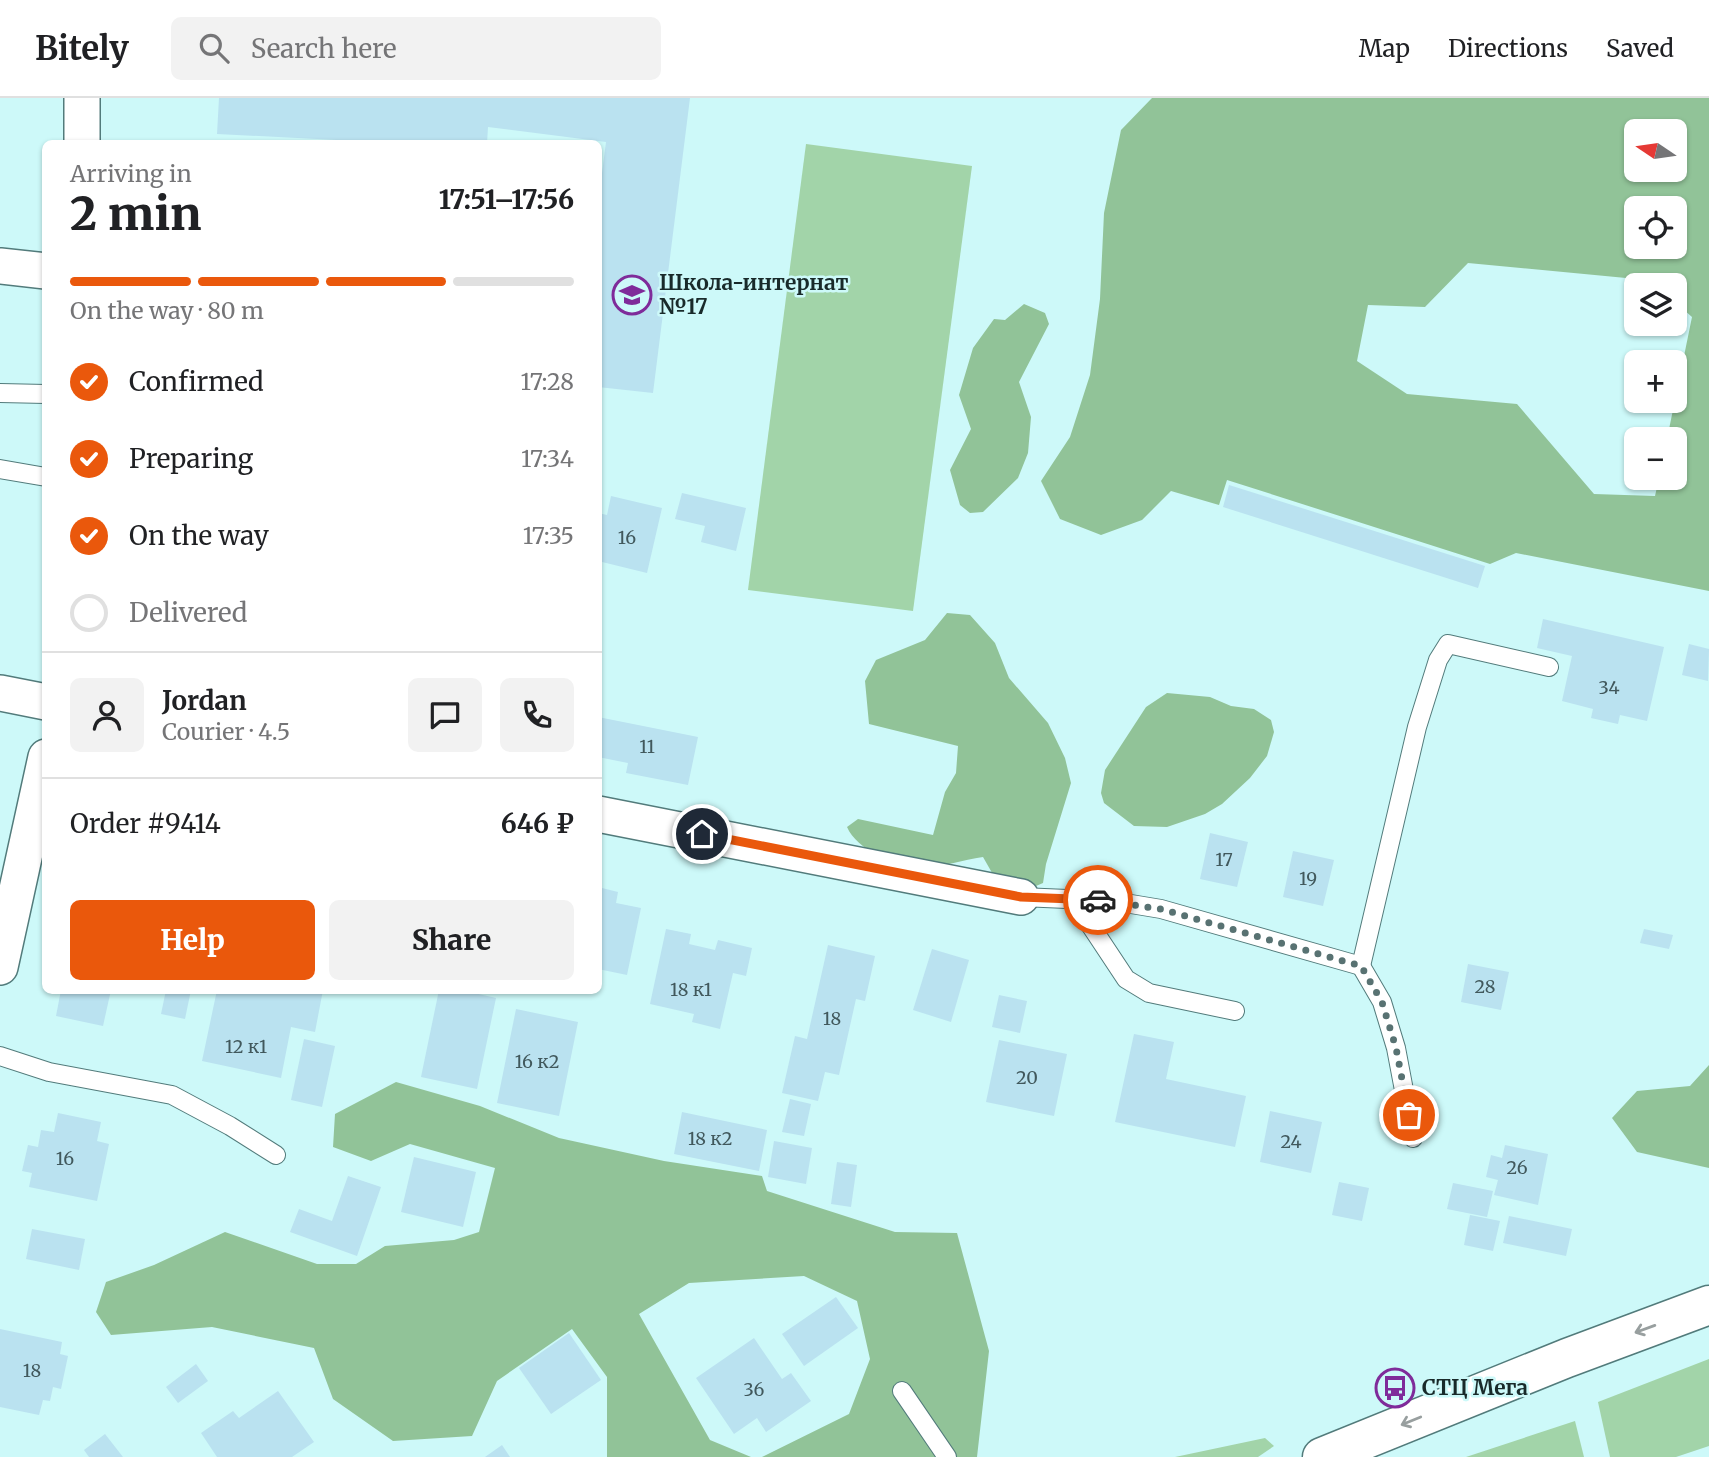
<!DOCTYPE html>
<html lang="en">
<head>
<meta charset="utf-8">
<style>
  :root { --surface:#fff; --page:#f2f2f2; --text:#202124; --muted:#757577; --line:#e0e0e0; --accent:#ea580c }
  body { margin:0; font-family:Merriweather,serif; background:var(--page); color:var(--text); height:100vh; display:flex; flex-direction:column; font-size:26px; white-space:nowrap }
  * { box-sizing:border-box; margin:0 }
  p { font-size:23px; color:var(--muted) }
  .icon { flex:none; width:38px; height:38px; fill:none; stroke:currentColor; stroke-width:2; stroke-linecap:round; stroke-linejoin:round }
  .map { position:relative; flex:1; overflow:hidden }
  .panel { position:absolute; left:42px; top:42px; width:560px; height:854px; display:flex; flex-direction:column; background:var(--surface); border-radius:10px; box-shadow:0 2px 5px #0004 }
  .panel>* { flex:none }
  .needle { width:46px; rotate:283deg }
  .fabs { position:absolute; left:1624px; top:21px; display:grid; gap:14px }
  .fabs a { display:grid; place-items:center; width:63px; height:63px; border-radius:10px; background:var(--surface); box-shadow:0 2px 5px #0004; font-size:35px }
  .pin { position:absolute; display:grid; place-items:center; width:60px; height:60px; color:#fff; margin:-30px; border:4px solid #fff; border-radius:50%; box-shadow:0 2px 7px #0007 }
  .courier { position:absolute; display:grid; place-items:center; width:70px; height:70px; margin:-35px; border:5px solid #ea580c; border-radius:50%; background:#fff; color:#222; box-shadow:0 2px 9px #0007 }
  .head em { font-style:normal; font-weight:800 }
  .head div { display:flex; flex-direction:column-reverse }
  .head { display:flex; align-items:center; justify-content:space-between; height:119px; padding:0 28px }
  h1 { font-size:46px; font-weight:800; line-height:52px }
  .bar { display:grid; grid-template-columns:repeat(4,1fr); gap:10px 7px; align-content:center; height:84px; padding:0 28px }
  .bar i { height:9px; border-radius:5px; background:var(--line) }
  .bar .selected { background:var(--accent) }
  .bar p { grid-column:span 4 }
  .line { display:flex; align-items:center; gap:18px; padding:0 28px; border-top:2px solid var(--line) }
  .line div { flex:1 }
  .round { display:grid; place-items:center; flex:none; width:74px; height:74px; border-radius:10px; background:var(--page) }
  ol { padding:0 28px; list-style:none }
  li { display:flex; align-items:center; gap:21px; height:77px }
  li p { margin-inline-start:auto }
  li .icon { padding:7px; border-radius:50%; background:var(--accent); color:#fff; stroke-width:4 }
  li:last-child { color:var(--muted) }
  li i { width:38px; height:38px; border:4px solid var(--line); border-radius:50% }
  .primary-button { display:flex; gap:14px; margin-top:auto; padding:14px 28px }
  .primary-button a { flex:1; height:80px; border-radius:10px; background:var(--accent); color:#fff; font-size:28px; font-weight:800; line-height:80px; text-align:center }
  .primary-button a+a { background:var(--page); color:var(--text) }
  header { display:flex; align-items:center; gap:42px; box-sizing:border-box; height:98px; padding:0 35px; background:var(--surface); border-bottom:2px solid var(--line) }
  header strong { font-size:33px }
  nav { display:flex; gap:38px; margin-inline-start:auto; font-size:24px }
  .search { width:490px; height:63px; background:var(--page); display:flex; align-items:center; gap:18px; box-sizing:border-box; padding:0 24px; border-radius:10px; color:var(--muted); font-size:26px }
  .map>svg:first-child { display:block }
</style>
</head>
<body>
<header>
<strong>Bitely</strong>
<div class="search"><svg class="icon" aria-label="search" viewBox="0 0 24 24"><circle cx="10" cy="10" r="6"/><path d="M15 15l6 6"/></svg>Search here</div>
<nav><a>Map</a><a>Directions</a><a>Saved</a></nav>
</header>
<div class="map">
<svg width="1709" height="1359" viewBox="0 0 1709 1359">
  <rect width="100%" height="100%" fill="#cdf9f9"/>
  <g fill="#a2d4a9">
    <path d="M806 46 972 68 913 513 748 492Z"/>
    <path d="M1709 1261V1348L1676 1359H1610L1598 1304Z"/>
    <path d="M1575 1323 1584 1359H1466Z"/>
    <path d="M1265 1340 1274 1348 1258 1359H1175Z"/>
  </g>
  <g fill="#91c398" fill-rule="evenodd">
    <path d="M1152 0H1709V493L1516 455 1490 466 1227 382 1219 407 1171 393 1142 422 1101 437 1060 421 1041 383 1070 339 1090 277 1100 201 1104 115 1121 32ZM1636 33H1675V72H1636ZM1636 110H1675V149H1636ZM1468 165 1647 182 1653 187H1675V204L1692 219 1667 341H1675V380H1659L1655 398 1594 396 1517 306 1407 296 1357 263 1368 207 1425 209Z"/>
    <path d="M1024 206 1045 215 1049 226 1019 284 1031 319 1028 355 1018 380 983 414 970 415 960 407 950 372 971 331 959 297 973 250 994 221 1005 222Z"/>
    <path d="M947 515 970 517 995 545 1009 580 1048 625 1065 660 1071 685 1046 766 1043 785 1029 791 995 780 983 759C963 762 942 769 922 769 897 770 857 752 847 729L858 721 933 737 945 694 956 675 958 648 869 626 865 583 876 562 925 542Z"/>
    <path d="M1167 595 1210 599 1231 608 1254 611 1271 622 1274 634 1267 658 1250 680 1222 706 1205 716 1167 729 1134 728 1104 705 1101 695 1105 672 1146 609Z"/>
    <path d="M1709 967V1070L1637 1054 1612 1020 1637 993 1690 988Z"/>
    <path d="M396 984 480 1008 559 1040 664 1063 762 1078 767 1093 895 1134 957 1135 989 1253 977 1359H762L849 1316 870 1261 857 1203 804 1178 689 1185 639 1216 710 1342 751 1359H607V1279L572 1231 497 1283 472 1338 393 1343 333 1301 314 1250 212 1229 111 1237 96 1214 106 1184 154 1167 225 1134 317 1166H356L385 1148 454 1142 479 1134 495 1070 410 1046 371 1063 333 1049 335 1016Z"/>
  </g>
  <g fill="#bae2f0">
    <path d="M219 0H690L653 295 598 289V106L606 44 488 29 487 46H356V43L217 36Z"/>
    <path d="M1229 387 1485 468 1478 490 1223 409Z"/>
    <path d="M682 395 746 410 736 453 701 444 705 428 675 421Z"/>
    <path d="M611 398 662 410 647 475 598 463V415L607 417Z"/>
    <path d="M1543 521 1664 549 1647 623 1620 617 1618 626 1591 620 1593 611 1562 603 1572 558 1537 550Z"/>
    <path d="M1689 546 1709 551 1708 583 1682 577Z"/>
    <path d="M598 619 698 639 688 687 626 675 628 665 598 659Z"/>
    <path d="M1210 735 1248 744 1237 789 1200 781Z"/>
    <path d="M1293 753 1334 762 1323 808 1283 799Z"/>
    <path d="M598 789 618 794 616 805 641 810 627 877 598 871Z"/>
    <path d="M666 831 691 836 689 846 715 852 718 842 752 850 746 878 733 875 720 931 692 924 694 916 650 906Z"/>
    <path d="M1644 831 1673 837 1669 851 1640 845Z"/>
    <path d="M828 847 875 858 865 903 856 901 839 977 825 974 818 1003 782 995 795 938 807 941Z"/>
    <path d="M932 851 969 862 951 924 913 912Z"/>
    <path d="M1468 866 1509 874 1501 912 1461 904Z"/>
    <path d="M61 892H111L103 928 56 918Z"/>
    <path d="M166 892H191L185 921 161 916Z"/>
    <path d="M217 892H323L315 934 291 929 281 980 202 963Z"/>
    <path d="M439 892H461L496 900 477 991 421 979Z"/>
    <path d="M999 897 1027 903 1020 935 992 929Z"/>
    <path d="M516 911 578 924 559 1018 497 1005Z"/>
    <path d="M1134 936 1174 944 1166 981 1246 998 1235 1049 1115 1024Z"/>
    <path d="M304 941 335 948 322 1009 291 1002Z"/>
    <path d="M999 942 1067 956 1054 1018 986 1004Z"/>
    <path d="M790 1001 811 1006 804 1038 782 1034Z"/>
    <path d="M1270 1013 1322 1024 1311 1075 1260 1064Z"/>
    <path d="M682 1014 767 1032 759 1073 674 1056Z"/>
    <path d="M58 1015 101 1024 97 1043 109 1046 97 1103 29 1089 32 1075 22 1073 28 1047 38 1049 41 1032 54 1034Z"/>
    <path d="M774 1043 812 1050 806 1086 768 1079Z"/>
    <path d="M1505 1047 1548 1056 1538 1107 1494 1097 1498 1082 1486 1079 1491 1057 1502 1060Z"/>
    <path d="M414 1059 476 1074 463 1129 401 1114Z"/>
    <path d="M837 1064 857 1067 851 1109 831 1106Z"/>
    <path d="M348 1078 381 1089 357 1158 290 1134 299 1111 332 1123Z"/>
    <path d="M1339 1084 1369 1090 1362 1123 1332 1117Z"/>
    <path d="M1453 1085 1493 1093 1487 1119 1447 1111Z"/>
    <path d="M1470 1117 1500 1123 1493 1153 1464 1147Z"/>
    <path d="M1509 1118 1572 1131 1566 1158 1503 1145Z"/>
    <path d="M32 1131 85 1141 79 1172 26 1161Z"/>
    <path d="M836 1199 858 1230 804 1268 782 1236Z"/>
    <path d="M0 1231 62 1244 60 1256 68 1258 61 1291 53 1289 50 1303 43 1302 39 1317 0 1309Z"/>
    <path d="M569 1235 601 1282 551 1316 519 1270Z"/>
    <path d="M754 1240 782 1281 791 1275 811 1303 766 1334 757 1320 734 1336 696 1280Z"/>
    <path d="M196 1266 208 1283 178 1305 166 1289Z"/>
    <path d="M278 1293 314 1344 292 1359H217L201 1335 233 1313 239 1320Z"/>
    <path d="M105 1336 123 1359H89L84 1352Z"/>
    <path d="M502 1347 510 1359H485Z"/>
  </g>
  <g fill="none" stroke-linecap="round" stroke-linejoin="round">
    <defs>
      <g id="service">
        <path d="M0 295 46 296"/>
        <path d="M0 371 46 379"/>
        <path d="M1021 799 1113 803 1161 811 1361 868 1417 629 1438 562 1448 546 1549 569"/>
        <path d="M1073 801 1126 881 1149 895 1235 913"/>
        <path d="M1361 868 1382 904 1396 950 1413 1040"/>
        <path d="M0 958 49 974 172 997 230 1028 276 1057"/>
        <path d="M902 1293 947 1359"/>
      </g>
      <g id="minor">
        <path d="M82 0V46"/>
        <path d="M0 168 46 173"/>
        <path d="M0 595 46 604"/>
        <path d="M598 716 1021 799"/>
        <path d="M0 869 46 659"/>
      </g>
      <path id="secondary" d="M1322 1359 1567 1260 1709 1207"/>
    </defs>
    <use href="#service" stroke="#527b7b" stroke-width="20"/>
    <use href="#minor" stroke="#527b7b" stroke-width="38"/>
    <use href="#secondary" stroke="#527b7b" stroke-width="41"/>
    <use href="#service" stroke="#fff" stroke-width="18"/>
    <use href="#minor" stroke="#fff" stroke-width="35"/>
    <use href="#secondary" stroke="#fff" stroke-width="38"/>
  </g>
  <defs><path id="oneway-shaft" d="M-6 0H5M1.5-3L5.5 0L1.5 3" fill="none" stroke-width="1.6" stroke-linecap="round" stroke-linejoin="round" transform="scale(1.75)"/></defs>
  <g stroke="#989f9f">
    <use href="#oneway-shaft" transform="translate(1645 1231) rotate(160)"/>
    <use href="#oneway-shaft" transform="translate(1411 1323) rotate(158)"/>
  </g>
  <g fill="none" stroke-linecap="round" stroke-linejoin="round">
    <path stroke="#587272" stroke-width="7" stroke-dasharray="0 12.6" d="M1098 802 1161 811 1361 868 1382 904 1396 950 1409 1017"/>
    <path stroke="#ea580c" stroke-width="9" d="M702 736 1021 799 1098 802"/>
  </g>
  <defs>
    <symbol id="school-ring" viewBox="-11 -11 22 22"><circle r="9.5" fill="#cdf9f9" stroke="#7f2b9a" stroke-width="1.5"/><path d="M0-5L7-2L0 1L-7-2ZM-4 1L0 2.5L4 1V4Q0 6-4 4Z" fill="#7f2b9a"/></symbol>
    <symbol id="bus-ring" viewBox="-11 -11 22 22"><circle r="9.5" fill="#cdf9f9" stroke="#7f2b9a" stroke-width="1.5"/><path d="M-5-6H5V4H4V6H2V4H-2V6H-4V4H-5ZM-3.5-4V0h7V-4ZM-3.5 1.2v1.5H-2V1.2ZM2 1.2v1.5H3.5V1.2Z" fill="#7f2b9a"/></symbol>
  </defs>
  <g fill-rule="evenodd">
    <use href="#school-ring" x="610" y="175" width="44" height="44"/>
    <use href="#bus-ring" x="1373" y="1268" width="44" height="44"/>
  </g>
  <g text-anchor="middle" stroke-width="5" stroke-linejoin="round" paint-order="stroke">
    <g font-size="18" fill="#41585c">
      <text x="627" y="446">16</text>
      <text x="1609" y="596">34</text>
      <text x="647" y="655">11</text>
      <text x="1224" y="768">17</text>
      <text x="1308" y="787">19</text>
      <text x="1485" y="895">28</text>
      <text x="691" y="898">18 к1</text>
      <text x="832" y="927">18</text>
      <text x="246" y="955">12 к1</text>
      <text x="537" y="970">16 к2</text>
      <text x="1027" y="986">20</text>
      <text x="710" y="1047">18 к2</text>
      <text x="1291" y="1050">24</text>
      <text x="65" y="1067">16</text>
      <text x="1517" y="1076">26</text>
      <text x="32" y="1279">18</text>
      <text x="754" y="1298">36</text>
    </g>
    <g font-size="21" font-weight="bold" fill="#192a2a" stroke="#cdf9f9" text-anchor="start">
      <text x="659" y="192">Школа-интернат<tspan x="659" dy="24">№17</tspan></text>
      <text x="1422" y="1297">СТЦ Мега</text>
    </g>
  </g>
</svg>
<div class="fabs">
<a><svg class="needle" viewBox="-14 -14 28 28"><path d="M0-13l5 13h-10z" fill="#e53935"/><path d="M0 13l5-13h-10z" fill="#757577"/></svg></a>
<a><svg class="icon" aria-label="locate" viewBox="0 0 24 24"><circle cx="12" cy="12" r="6"/><path d="M12 2v4M12 18v4M2 12h4M18 12h4"/></svg></a>
<a><svg class="icon" aria-label="layers" viewBox="0 0 24 24"><path d="M12 4l9 5-9 5-9-5zM3 14l9 5 9-5"/></svg></a>
<a>+</a>
<a>−</a>
</div>
<div class="pin" style="left:1409px;top:1017px;background:#ea580c"><svg class="icon" aria-label="bag" viewBox="0 0 24 24"><path d="M5 8h14l-1 12H6zM9 8a3 3 0 0 1 6 0"/></svg></div>
<div class="pin" style="left:702px;top:736px;background:#1f2937"><svg class="icon" aria-label="home" viewBox="0 0 24 24"><path d="M3 11l9-7 9 7M6 9v11h12V9"/></svg></div>
<div class="courier" style="left:1098px;top:802px"><svg class="icon" aria-label="car" viewBox="0 0 24 24"><path d="M5 17H2v-5l4-1 3-4h7l3 4 3 1v5h-3M9 17h6M6 11h13"/><circle cx="7" cy="17" r="2"/><circle cx="17" cy="17" r="2"/></svg></div>
<section class="panel">
<div class="head"><div><h1>2 min</h1><p>Arriving in</p></div><em>17:51–17:56</em></div>
<div class="bar"><i class="selected"></i><i class="selected"></i><i class="selected"></i><i></i><p>On the way · 80 m</p></div>
<ol>
<li><svg class="icon" aria-label="check" viewBox="0 0 24 24"><path d="M5 12l5 5 9-10"/></svg>Confirmed<p>17:28</p></li>
<li><svg class="icon" aria-label="check" viewBox="0 0 24 24"><path d="M5 12l5 5 9-10"/></svg>Preparing<p>17:34</p></li>
<li><svg class="icon" aria-label="check" viewBox="0 0 24 24"><path d="M5 12l5 5 9-10"/></svg>On the way<p>17:35</p></li>
<li><i></i>Delivered</li>
</ol>
<div class="line" style="height:126px"><a class="round"><svg class="icon" aria-label="person" viewBox="0 0 24 24"><circle cx="12" cy="8" r="4"/><path d="M4 21q1-7 8-7t8 7"/></svg></a><div><b>Jordan</b><p>Courier · 4.5</p></div><a class="round"><svg class="icon" aria-label="chat" viewBox="0 0 24 24"><path d="M4 5h16v11H9l-5 4z"/></svg></a><a class="round"><svg class="icon" aria-label="phone" viewBox="0 0 24 24"><path d="M5 4h4l2 5-3 2q2 4 5 5l2-3 5 2v4C11 20 4 13 5 4z"/></svg></a></div>
<div class="line" style="height:91px"><div>Order #9414</div><b>646 ₽</b></div>
<div class="primary-button"><a>Help</a><a>Share</a></div>
</section>
</div>
</body>
</html>
